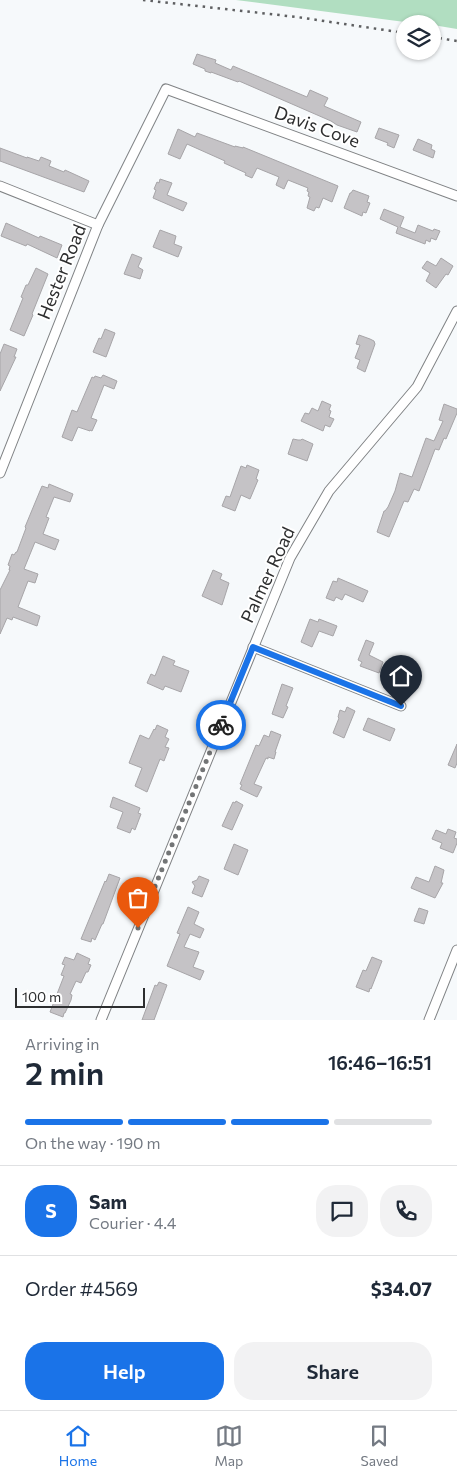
<!DOCTYPE html>
<html lang="en">
<head>
<meta charset="utf-8">
<style>
  :root { --surface:#fff; --page:#f2f2f3; --text:#1f2937; --muted:#747a83; --line:#e0e1e3; --accent:#1a73e8 }
  body { margin:0; font-family:Commissioner,sans-serif; background:var(--page); color:var(--text); height:100vh; display:flex; flex-direction:column; font-size:19px; white-space:nowrap }
  * { box-sizing:border-box; margin:0 }
  p { font-size:16px; color:var(--muted) }
  .icon { flex:none; width:28px; height:28px; fill:none; stroke:currentColor; stroke-width:2; stroke-linecap:round; stroke-linejoin:round }
  .map { position:relative; height:1020px; overflow:hidden }
  .panel { display:flex; flex-direction:column; background:var(--surface); flex:1 }
  .panel>* { flex:none }
  .tools { position:absolute; left:396px; top:15px; display:grid; gap:10px }
  .tools a { display:grid; place-items:center; width:45px; height:45px; border-radius:50%; background:var(--surface); box-shadow:0 1px 4px #0004; font-size:25px }
  .scale { position:absolute; left:15px; bottom:12px; width:130px; box-sizing:border-box; padding-left:5px; border:2px solid #2d2e2f; border-top:0; font-size:14px; line-height:18px; white-space:nowrap; color:#2d2e2f; -webkit-text-stroke:4px #fff; paint-order:stroke }
  .pin { position:absolute; display:grid; place-items:center; width:42px; height:42px; color:#fff; margin:-51px -21px; border-radius:50% 50% 50% 0; rotate:-45deg; box-shadow:0 0 5px #0007 }
  .pin .icon { rotate:45deg }
  .courier { position:absolute; display:grid; place-items:center; width:50px; height:50px; margin:-25px; border:4px solid #1a73e8; border-radius:50%; background:#fff; color:#222; box-shadow:0 1px 6px #0007 }
  .headline em { font-style:normal; font-weight:600 }
  .headline div { display:flex; flex-direction:column-reverse }
  .headline { display:flex; align-items:center; justify-content:space-between; height:85px; padding:0 25px }
  h1 { font-size:32px; font-weight:600; line-height:38px }
  .bar { display:grid; grid-template-columns:repeat(4,1fr); gap:8px 5px; align-content:center; height:60px; padding:0 25px }
  .bar i { height:6px; border-radius:4px; background:var(--line) }
  .bar .current { background:var(--accent) }
  .bar p { grid-column:span 4 }
  .line { display:flex; align-items:center; gap:12px; padding:0 25px; border-top:1px solid var(--line) }
  .line div { flex:1 }
  .round { display:grid; place-items:center; flex:none; width:52px; height:52px; border-radius:20px; background:var(--page) }
  .cta { display:flex; gap:10px; margin-top:auto; padding:10px 25px }
  .cta a { flex:1; height:58px; border-radius:20px; background:var(--accent); color:#fff; font-size:20px; font-weight:600; line-height:58px; text-align:center }
  .cta a+a { background:var(--page); color:var(--text) }
  .tabs { display:flex; justify-content:space-around; align-items:center; height:70px; border-top:1px solid var(--line); background:var(--surface); font-size:14px; color:var(--muted) }
  .tabs a { display:grid; justify-items:center; gap:2px }
  .tabs .current { color:var(--accent) }
  .map>svg:first-child { display:block }
</style>
</head>
<body>
<div class="map">
<svg width="457" height="1020" viewBox="0 0 457 1020">
  <rect width="100%" height="100%" fill="#f6f9fb"/>
  <path fill="#b1dec1" d="M236 0H457V29L433 25 432 24H420Z"/>
  <g fill="#c5c3c6" stroke="#a7a5a8">
    <path d="M197 54 216 60 215 63 231 70 233 66 307 97 310 90 328 98 324 106 361 122 357 132 337 125 331 121 239 81 238 82 211 72V73L205 71V69L193 64Z"/>
    <path d="M379 128 399 135 394 148 387 145 388 143 375 138Z"/>
    <path d="M178 129 195 137 197 133 235 147V146L243 148V147L338 186 332 202 323 198 319 208 316 207 314 211 307 208 310 197 308 196 309 192 307 191 308 188 288 180 284 189 276 185 279 177 257 168 252 178 245 175 246 173 224 163 225 161 187 144 180 159 168 154Z"/>
    <path d="M418 139 432 145 431 149 435 151 433 158 413 150Z"/>
    <path d="M0 148 27 158V157L39 161 41 157 51 161 49 166 64 172 65 170 89 181 84 192 0 161Z"/>
    <path d="M160 179 172 183 167 195 187 203 183 211 153 198 156 190 154 189 157 182 159 183Z"/>
    <path d="M353 190 369 196 367 202 370 203 366 213 363 212 362 216 344 208 350 193H351Z"/>
    <path d="M384 209 404 217 400 227 415 233 418 225 433 231 434 229 440 231 436 240 431 238 430 242 426 240 425 244 396 233 398 227 380 219Z"/>
    <path d="M6 223 39 238 40 236 62 245 57 258 27 244 26 246 1 236Z"/>
    <path d="M160 230 176 236 174 244 182 247 178 257 153 247Z"/>
    <path d="M132 254 142 258 138 267 143 270 140 279 124 274Z"/>
    <path d="M441 258 453 266 448 275 446 274 436 288 426 281 430 273 422 268 427 261 436 266Z"/>
    <path d="M36 268 48 274 32 314 33 315 24 336 10 330 23 298 21 297 26 285H28Z"/>
    <path d="M105 329 115 333 106 357 93 352 99 338 101 339Z"/>
    <path d="M359 335 370 339 374 341 375 344 365 372 357 368 360 360 355 358 360 345 356 344Z"/>
    <path d="M4 344 17 349 14 357H16L0 391V354Z"/>
    <path d="M103 375 117 381 114 389 104 385 91 418 97 420 92 431 90 430V431L78 427 72 441 62 437 72 410 77 412 92 377 94 378 95 376 101 378Z"/>
    <path d="M322 401 331 405 329 410 331 411 329 417 334 419 330 427 325 425 323 431 301 421 305 413 309 414 312 408 318 411Z"/>
    <path d="M444 404 457 409V413L446 439 444 438 439 450 435 449 419 491 414 489 408 502 404 501 389 537 377 532 384 511H385L388 507 395 491 400 473 412 477 426 438 434 441 443 421 439 420Z"/>
    <path d="M293 439 298 440H301L302 439 313 444 307 461 288 454Z"/>
    <path d="M247 465 259 470 256 479 258 480 250 499 241 495 235 511 222 506 226 496 230 497 241 466 246 468Z"/>
    <path d="M49 484 73 494 70 502 54 497 46 517 49 518 43 534 59 540 55 550 35 542 24 569 38 574 35 583 28 581 18 607 40 616 37 626 13 617 12 620 7 618 0 634V590L10 570H9L10 566 8 565 12 554 14 555 16 552H17L26 528 25 527 42 486 48 488Z"/>
    <path d="M213 570 222 574 220 579 229 583 222 605 202 596Z"/>
    <path d="M338 578 368 591 363 602 345 594 342 600 336 597 334 601 326 598 333 581 337 582Z"/>
    <path d="M310 619 318 622 319 619 337 626 333 636 319 631 312 647 301 642Z"/>
    <path d="M366 640 374 643 369 655 383 662 379 673 360 666 362 662 358 660Z"/>
    <path d="M163 656 175 661 173 665 189 671 181 692 165 686 163 690 147 683 151 674 155 676Z"/>
    <path d="M402 658 411 661 407 672 414 674 409 686 394 680Z"/>
    <path d="M282 684 293 688 286 706 288 707 283 718 272 714Z"/>
    <path d="M347 707 355 711 344 738 333 733 339 718 338 717 340 710 345 712Z"/>
    <path d="M368 718 395 729 390 741 363 730Z"/>
    <path d="M157 725 168 730 165 737 169 739 165 747 169 748 164 761 160 759 147 792 135 786 142 768 129 763 140 735 149 739 154 729 155 730Z"/>
    <path d="M271 731 281 735 275 752H276L274 759 268 757V759L266 758 254 784 262 787 257 797 240 789 242 785 240 784 256 745 259 746 264 735 269 737Z"/>
    <path d="M457 744V763L455 768 448 765Z"/>
    <path d="M113 797 140 808 138 813 141 814 135 830 132 828 130 833 117 828 123 812 110 807Z"/>
    <path d="M236 801 243 805 232 830 222 826 233 802 235 803Z"/>
    <path d="M448 829 456 832 454 838 457 839V843L453 853 440 848 442 843 432 839 436 830 446 834Z"/>
    <path d="M234 844 248 850 238 875 224 869Z"/>
    <path d="M435 866 444 870 441 883H443L435 898 411 888 416 877 429 882Z"/>
    <path d="M109 874 120 878 103 924H102L95 940 92 938 91 942 81 939 105 881 106 882Z"/>
    <path d="M199 876 209 880 202 897 192 893 195 886 192 882 197 880Z"/>
    <path d="M188 907 199 912 194 924 204 929 200 938 190 934 184 947 199 952 193 967 204 971 200 980 167 966 180 934 177 933Z"/>
    <path d="M419 908 428 911 424 924 414 921Z"/>
    <path d="M77 953 90 959 88 964 91 965 88 972H86L81 983 76 981 70 994 72 995 71 1000 65 1013H64L63 1017 50 1012 64 976 61 975 65 965 62 964 65 957 74 960Z"/>
    <path d="M372 957 382 961 371 989 370 988 369 992 356 987 363 970 366 971Z"/>
    <path d="M159 982 167 985 154 1020H142L155 985 157 986Z"/>
  </g>
  <g fill="none" stroke-linecap="round" stroke-linejoin="round">
    <defs>
      <g id="minor">
        <path d="M0 186 98 225"/>
        <path d="M0 473 98 225 166 89 457 196"/>
        <path d="M253 647 401 706"/>
        <path d="M101 1020 290 558 329 491 417 387 457 311"/>
        <path d="M429 1020 457 950"/>
      </g>
    </defs>
    <use href="#minor" stroke="#808385" stroke-width="11"/>
    <use href="#minor" stroke="#fff" stroke-width="9"/>
    <g stroke="#5e5f61" stroke-width="2.5" stroke-dasharray="2.5 5" stroke-linecap="butt">
      <path d="M143 0 297 17 405 33"/>
      <path d="M432 37 457 41"/>
    </g>
  </g>
  <g fill="none" stroke-linecap="round" stroke-linejoin="round">
    <path stroke="#737576" stroke-width="5" stroke-dasharray="0 9" d="M138 928 221 725"/>
    <path stroke="#1a73e8" stroke-width="6" d="M221 725 253 647 401 706"/>
  </g>
  <g text-anchor="middle" stroke-width="4" stroke-linejoin="round" paint-order="stroke">
    <g font-size="18" fill="#2d2e2f" stroke="#fff">
      <text transform="translate(317 127) rotate(20)" y="6">Davis Cove</text>
      <text transform="translate(62 272) rotate(-68)" y="6">Hester Road</text>
      <text transform="translate(268 575) rotate(-65)" y="6">Palmer Road</text>
    </g>
  </g>
</svg>
<div class="tools">
<a><svg class="icon" aria-label="layers" viewBox="0 0 24 24"><path d="M12 4l9 5-9 5-9-5zM3 14l9 5 9-5"/></svg></a>
</div>
<div class="scale">100 m</div>
<div class="pin" style="left:138px;top:928px;background:#ea580c"><svg class="icon" aria-label="bag" viewBox="0 0 24 24"><path d="M5 8h14l-1 12H6zM9 8a3 3 0 0 1 6 0"/></svg></div>
<div class="pin" style="left:401px;top:706px;background:#1f2937"><svg class="icon" aria-label="home" viewBox="0 0 24 24"><path d="M3 11l9-7 9 7M6 9v11h12V9"/></svg></div>
<div class="courier" style="left:221px;top:725px"><svg class="icon" aria-label="bike" viewBox="0 0 24 24"><circle cx="6" cy="16" r="4"/><circle cx="18" cy="16" r="4"/><path d="M6 16l4-8h5l3 8M10 8l3 8H6M13 5h3"/></svg></div>
</div>
<section class="panel">
<div class="headline"><div><h1>2 min</h1><p>Arriving in</p></div><em>16:46–16:51</em></div>
<div class="bar"><i class="current"></i><i class="current"></i><i class="current"></i><i></i><p>On the way · 190 m</p></div>
<div class="line" style="height:90px"><b class="round" style="background:var(--accent);color:#fff">S</b><div><b>Sam</b><p>Courier · 4.4</p></div><a class="round"><svg class="icon" aria-label="chat" viewBox="0 0 24 24"><path d="M4 5h16v11H9l-5 4z"/></svg></a><a class="round"><svg class="icon" aria-label="phone" viewBox="0 0 24 24"><path d="M5 4h4l2 5-3 2q2 4 5 5l2-3 5 2v4C11 20 4 13 5 4z"/></svg></a></div>
<div class="line" style="height:65px"><div>Order #4569</div><b>$34.07</b></div>
<div class="cta"><a>Help</a><a>Share</a></div>
</section>
<nav class="tabs">
<a class="current"><svg class="icon" aria-label="home" viewBox="0 0 24 24"><path d="M3 11l9-7 9 7M6 9v11h12V9"/></svg>Home</a>
<a><svg class="icon" aria-label="map" viewBox="0 0 24 24"><path d="M3 6l6-2 6 2 6-2v14l-6 2-6-2-6 2zM9 4v14M15 6v14"/></svg>Map</a>
<a><svg class="icon" aria-label="saved" viewBox="0 0 24 24"><path d="M7 4h10v16l-5-4-5 4z"/></svg>Saved</a>
</nav>
</body>
</html>
